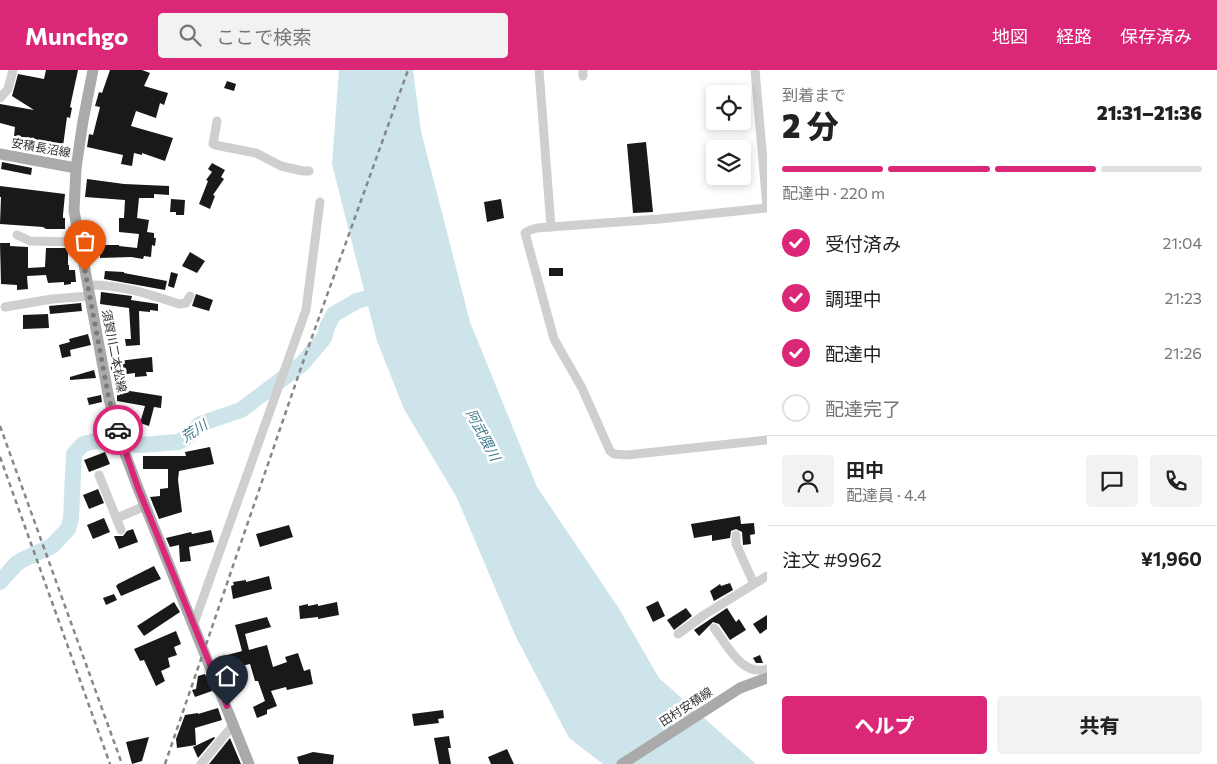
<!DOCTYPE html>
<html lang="ja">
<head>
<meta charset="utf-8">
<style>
  :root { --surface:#fff; --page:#f2f2f2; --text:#222; --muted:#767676; --line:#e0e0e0; --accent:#db2777 }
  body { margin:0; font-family:Commissioner,"Noto Sans JP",sans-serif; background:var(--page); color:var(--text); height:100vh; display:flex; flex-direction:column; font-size:19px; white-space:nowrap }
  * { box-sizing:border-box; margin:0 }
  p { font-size:16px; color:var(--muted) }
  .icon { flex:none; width:28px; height:28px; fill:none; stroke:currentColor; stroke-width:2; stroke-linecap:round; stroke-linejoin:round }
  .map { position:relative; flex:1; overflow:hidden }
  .details { display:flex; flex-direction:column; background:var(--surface); width:450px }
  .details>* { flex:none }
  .buttons { position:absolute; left:706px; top:15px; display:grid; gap:10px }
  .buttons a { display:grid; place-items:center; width:45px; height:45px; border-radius:5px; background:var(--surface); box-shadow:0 2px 8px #0003; font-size:25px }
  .pin { position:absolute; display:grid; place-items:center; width:42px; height:42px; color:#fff; margin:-51px -21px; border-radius:50% 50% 50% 0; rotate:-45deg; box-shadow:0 0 5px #0007 }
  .pin .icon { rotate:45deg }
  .courier { position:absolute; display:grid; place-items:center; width:50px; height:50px; margin:-25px; border:4px solid #db2777; border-radius:50%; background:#fff; color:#222; box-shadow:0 1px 6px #0007 }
  .overview em { font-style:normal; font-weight:800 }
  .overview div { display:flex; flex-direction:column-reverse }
  .overview { display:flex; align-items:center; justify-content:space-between; height:85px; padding:0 15px }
  h1 { font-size:32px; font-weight:800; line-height:38px }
  .bar { display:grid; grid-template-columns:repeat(4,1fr); gap:8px 5px; align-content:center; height:60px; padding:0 15px }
  .bar i { height:6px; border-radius:4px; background:var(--line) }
  .bar .active { background:var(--accent) }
  .bar p { grid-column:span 4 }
  .line { display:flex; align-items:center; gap:12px; padding:0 15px; border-top:1px solid var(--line) }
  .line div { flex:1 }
  .round { display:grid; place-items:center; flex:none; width:52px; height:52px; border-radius:5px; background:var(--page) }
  ol { padding:0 15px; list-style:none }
  li { display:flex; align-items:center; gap:15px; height:55px }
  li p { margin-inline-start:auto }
  li .icon { padding:5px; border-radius:50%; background:var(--accent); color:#fff; stroke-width:4 }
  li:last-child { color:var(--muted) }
  li i { width:28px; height:28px; border:2px solid var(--line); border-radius:50% }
  .button { display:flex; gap:10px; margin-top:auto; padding:10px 15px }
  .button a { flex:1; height:58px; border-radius:5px; background:var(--accent); color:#fff; font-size:20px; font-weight:800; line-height:58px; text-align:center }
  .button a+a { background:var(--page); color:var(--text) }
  header { display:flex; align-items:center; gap:30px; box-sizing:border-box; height:70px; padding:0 25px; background:var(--accent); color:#fff }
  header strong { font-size:24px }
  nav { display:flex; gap:28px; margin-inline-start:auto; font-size:18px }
  .search { width:350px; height:45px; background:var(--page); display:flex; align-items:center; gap:12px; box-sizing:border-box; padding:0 18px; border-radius:5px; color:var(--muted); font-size:19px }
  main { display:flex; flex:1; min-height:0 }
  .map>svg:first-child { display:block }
</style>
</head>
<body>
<header>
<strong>Munchgo</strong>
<div class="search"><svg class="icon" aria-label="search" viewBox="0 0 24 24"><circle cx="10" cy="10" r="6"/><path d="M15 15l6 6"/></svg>ここで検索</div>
<nav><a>地図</a><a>経路</a><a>保存済み</a></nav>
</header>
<main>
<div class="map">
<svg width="767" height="694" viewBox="0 0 767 694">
  <rect width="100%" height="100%" fill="#fff"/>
  <path fill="#cce4ea" d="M339 0H413L421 61 470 252 537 417 618 537 659 608 756 694H603L569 668 515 565 457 428 404 339 377 271 332 94Z"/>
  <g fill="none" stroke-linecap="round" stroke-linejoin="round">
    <path stroke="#cce4ea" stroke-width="16" d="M0 512 16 494 22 490 52 476 68 459 71 448 74 384 83 374 96 371 140 375 179 372 192 363 200 354 241 340 302 294 324 268 328 255 334 244 357 231 385 223"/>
  </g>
  <g fill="#191919">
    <path d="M46 0H78L70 37 72 38 70 48 67 47 63 76 59 87 31 82 32 73H30L31 68 14 66 15 57 0 53V34L34 40 12 26 18 4 44 9Z"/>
    <path d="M110 0H142L150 3 144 16 168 23 164 35 160 33 156 48 136 41 131 56 173 68 165 91 142 83V85L134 83 132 96 121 94 123 85 87 77 89 64 93 65 100 37 95 36 99 22 102 23Z"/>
    <path d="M227 11 236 14 234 21 224 18Z"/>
    <path d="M646 72 653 142 633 143 627 74Z"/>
    <path d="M2 92 32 98 31 105 1 99Z"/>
    <path d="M212 93 225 100 221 107 224 109 213 125 215 126 210 139 199 134 208 111 206 110 212 102 208 99Z"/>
    <path d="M87 109 124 114 169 116V125L154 124V128H139L137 148 149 150 147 162 154 163V168H156L155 176 152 175 151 187 144 186 143 189 131 187 100 188V175H119V176L137 178 139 164 119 162V148H124L125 130 85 127Z"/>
    <path d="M0 116 65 124 63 145V148H65V159H46L43 157 0 154 1 127H0Z"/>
    <path d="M171 129 185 130 184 145H176V142H170Z"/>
    <path d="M501 129 504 148 487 152 484 132Z"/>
    <path d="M0 173H10V176L28 177V198L45 197 46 178H68V195H69V200H75L76 212H71V214L64 215V212L48 213 46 205 27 206 28 219 17 220V215L1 214Z"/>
    <path d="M190 182 205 191 197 203 182 196Z"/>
    <rect x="549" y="198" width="14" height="8"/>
    <path d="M105 201 124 202V203L167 211 165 220 104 209Z"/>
    <path d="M171 202 178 204 174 218 168 216Z"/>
    <path d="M101 222 132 226 131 230 158 234V241L150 240V242L139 241 140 275 126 276 125 269H131L129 238 100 234Z"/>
    <path d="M196 224 213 230 209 241 192 236Z"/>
    <path d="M81 233 82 241 50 244 49 236Z"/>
    <path d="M48 244 49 258 23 259V245Z"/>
    <path d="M88 264 91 275 70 280 71 286 62 288 59 275 70 272 69 269Z"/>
    <path d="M152 287 153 302H146L147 306 135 307V303L112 306 110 292Z"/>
    <path d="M94 300 96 308 70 310V307Z"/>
    <path d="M117 319 162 326 161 338 154 337 149 356 140 353 145 336 117 331Z"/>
    <path d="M101 325 102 332 89 335 87 328Z"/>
    <path d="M210 377 214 394 179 401 178 410 182 442 159 449 150 427 160 426V419L168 418V399H143V386H186L185 382Z"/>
    <path d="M105 382 110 394 89 402 84 390Z"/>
    <path d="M98 419 104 433 89 439 83 425Z"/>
    <path d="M740 446 741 454 754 453 755 464 750 465 751 474 743 475 742 462 736 459 731 461 730 468 712 471V465L694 468 691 454Z"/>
    <path d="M104 448 110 462 93 469 87 455Z"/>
    <path d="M289 455 293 467 260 477 256 464Z"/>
    <path d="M133 459 138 472 119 479 114 466H123L127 461Z"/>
    <path d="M211 460 214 472 189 477 191 491 180 492 179 475 170 477 166 468 191 462 192 464Z"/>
    <path d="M154 496 161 509 121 526 116 516 118 514Z"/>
    <path d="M269 506 272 519 233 529 231 516 234 515 233 512 246 510V512Z"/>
    <path d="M730 513 733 520 714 531 710 521 720 514 721 516Z"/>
    <path d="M114 524 117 530 106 535 103 528Z"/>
    <path d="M658 531 665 546 653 552 646 537Z"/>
    <path d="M174 532 180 542 144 566 137 556Z"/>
    <path d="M337 532 339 545 318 549V547L300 549 299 536 308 534V536L318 534V536Z"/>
    <path d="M686 538 692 546 674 560 667 550Z"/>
    <path d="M727 538 736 552 739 549 746 560 730 570 719 554 713 552 699 566 694 560Z"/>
    <path d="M767 545V559L760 564 753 554Z"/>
    <path d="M267 547 271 557 245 564 249 580 267 575 273 597 287 592 285 587 298 583 304 601 310 599 313 614 287 620 286 617 271 621 277 636 267 640V644L257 648 253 637 265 631 258 611H255L250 594 224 600 220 587 242 581 235 555Z"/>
    <path d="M176 561 181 574 174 577 177 585 168 588 170 597 161 601 165 611 156 616 144 590 140 591 134 579Z"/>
    <path d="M760 585 763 593H756L753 588Z"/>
    <path d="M205 604 212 621 195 627 192 620 196 619 198 606Z"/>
    <path d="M218 638 222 650 195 658 196 675 177 678 176 669 185 645 198 643V644Z"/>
    <path d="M443 640 444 648 438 649 439 653 414 656 412 644Z"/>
    <path d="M449 666 451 678H448L451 694H439L434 668Z"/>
    <path d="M149 667 142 691 132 694 126 672Z"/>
    <path d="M214 667 215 668 198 688 193 677Z"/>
    <path d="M230 668 241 694H209Z"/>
    <path d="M507 679 514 694H491L488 687Z"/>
    <path d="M313 682 334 685 333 694H299L297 687Z"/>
  </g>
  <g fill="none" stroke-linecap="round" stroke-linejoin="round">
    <g stroke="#cfcfcf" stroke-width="9">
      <path d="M539 0 551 157"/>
      <path d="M583 0V6"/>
      <path d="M755 0 767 137"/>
      <path d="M0 28 8 19 13 0"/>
      <path d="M217 51 213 74 215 75 256 83 281 96 303 101H309"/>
      <path d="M767 138 659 149 537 158 530 160 525 163 554 269 582 318 610 381 614 384 627 385 767 370"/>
      <path d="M17 165 30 171 79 172"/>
      <path d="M87 215C119 214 149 224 179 234L186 233 190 226"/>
      <path d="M5 237 52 229 90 226"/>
      <path d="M99 405 121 460"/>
      <path d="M117 448 145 436"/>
      <path d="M736 465V474L754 514"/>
      <path d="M193 556 306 240 320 132"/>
      <path d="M714 558C727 575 742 607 767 599"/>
      <path d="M678 564 704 545 767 506"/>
      <path d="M201 694 234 654"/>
    </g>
    <g stroke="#aaa" stroke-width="11">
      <path d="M93 0 83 51 76 98 74 141 109 329 121 373 138 418 249 694"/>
      <path d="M0 84 76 98"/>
      <path d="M622 694 740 618 767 608"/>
    </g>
    <g stroke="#878787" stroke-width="2.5" stroke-dasharray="5 4" stroke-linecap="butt">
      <path d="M0 356 122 694"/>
      <path d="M0 387 110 694"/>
      <path d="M165 694 303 292 408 0"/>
    </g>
  </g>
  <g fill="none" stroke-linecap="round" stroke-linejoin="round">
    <path stroke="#7a7a7a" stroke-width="5" stroke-dasharray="0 9" d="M85 201 109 329 118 360"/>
    <path stroke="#db2777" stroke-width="6" d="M118 360 138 418 227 636"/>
  </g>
  <g text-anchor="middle" stroke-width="5" stroke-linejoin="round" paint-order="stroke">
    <g font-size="12" fill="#323232" stroke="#fff">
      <text transform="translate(41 78) rotate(10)" y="4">安積長沼線</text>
      <text transform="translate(114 281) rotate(79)" y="4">須賀川二本松線</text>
      <text transform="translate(686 637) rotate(-33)" y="4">田村安積線</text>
    </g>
    <g font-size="14" font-style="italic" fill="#407a8c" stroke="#fff">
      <text transform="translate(194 361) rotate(-33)" y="5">荒川</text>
      <text transform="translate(483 365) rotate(62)" y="5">阿武隈川</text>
    </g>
  </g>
</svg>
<div class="buttons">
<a><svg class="icon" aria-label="locate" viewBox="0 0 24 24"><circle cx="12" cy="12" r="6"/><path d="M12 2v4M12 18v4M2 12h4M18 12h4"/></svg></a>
<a><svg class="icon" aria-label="layers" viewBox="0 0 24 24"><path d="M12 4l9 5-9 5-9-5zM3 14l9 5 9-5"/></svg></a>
</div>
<div class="pin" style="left:85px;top:201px;background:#ea580c"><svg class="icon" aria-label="bag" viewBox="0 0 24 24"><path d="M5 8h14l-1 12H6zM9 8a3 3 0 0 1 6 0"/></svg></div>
<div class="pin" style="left:227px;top:636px;background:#1f2937"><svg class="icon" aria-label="home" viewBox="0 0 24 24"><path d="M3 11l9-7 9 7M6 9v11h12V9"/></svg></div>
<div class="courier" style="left:118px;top:360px"><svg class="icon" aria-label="car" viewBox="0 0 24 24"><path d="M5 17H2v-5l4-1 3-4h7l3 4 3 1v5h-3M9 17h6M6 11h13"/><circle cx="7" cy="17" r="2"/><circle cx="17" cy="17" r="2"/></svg></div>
</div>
<section class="details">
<div class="overview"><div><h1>2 分</h1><p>到着まで</p></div><em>21:31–21:36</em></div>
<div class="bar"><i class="active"></i><i class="active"></i><i class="active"></i><i></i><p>配達中 · 220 m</p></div>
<ol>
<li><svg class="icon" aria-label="check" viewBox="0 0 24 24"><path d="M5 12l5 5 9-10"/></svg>受付済み<p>21:04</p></li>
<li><svg class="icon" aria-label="check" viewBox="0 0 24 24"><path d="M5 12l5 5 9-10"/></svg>調理中<p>21:23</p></li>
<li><svg class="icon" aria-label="check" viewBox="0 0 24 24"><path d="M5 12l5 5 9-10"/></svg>配達中<p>21:26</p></li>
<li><i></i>配達完了</li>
</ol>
<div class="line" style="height:90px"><a class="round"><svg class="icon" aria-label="person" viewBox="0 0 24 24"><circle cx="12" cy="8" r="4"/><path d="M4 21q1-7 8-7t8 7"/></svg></a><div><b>田中</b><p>配達員 · 4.4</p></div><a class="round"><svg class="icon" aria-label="chat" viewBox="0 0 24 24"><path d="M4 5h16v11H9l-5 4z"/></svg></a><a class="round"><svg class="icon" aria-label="phone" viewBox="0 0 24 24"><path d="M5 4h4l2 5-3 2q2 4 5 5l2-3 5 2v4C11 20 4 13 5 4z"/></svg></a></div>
<div class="line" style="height:65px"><div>注文 #9962</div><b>¥1,960</b></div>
<div class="button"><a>ヘルプ</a><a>共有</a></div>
</section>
</main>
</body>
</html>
